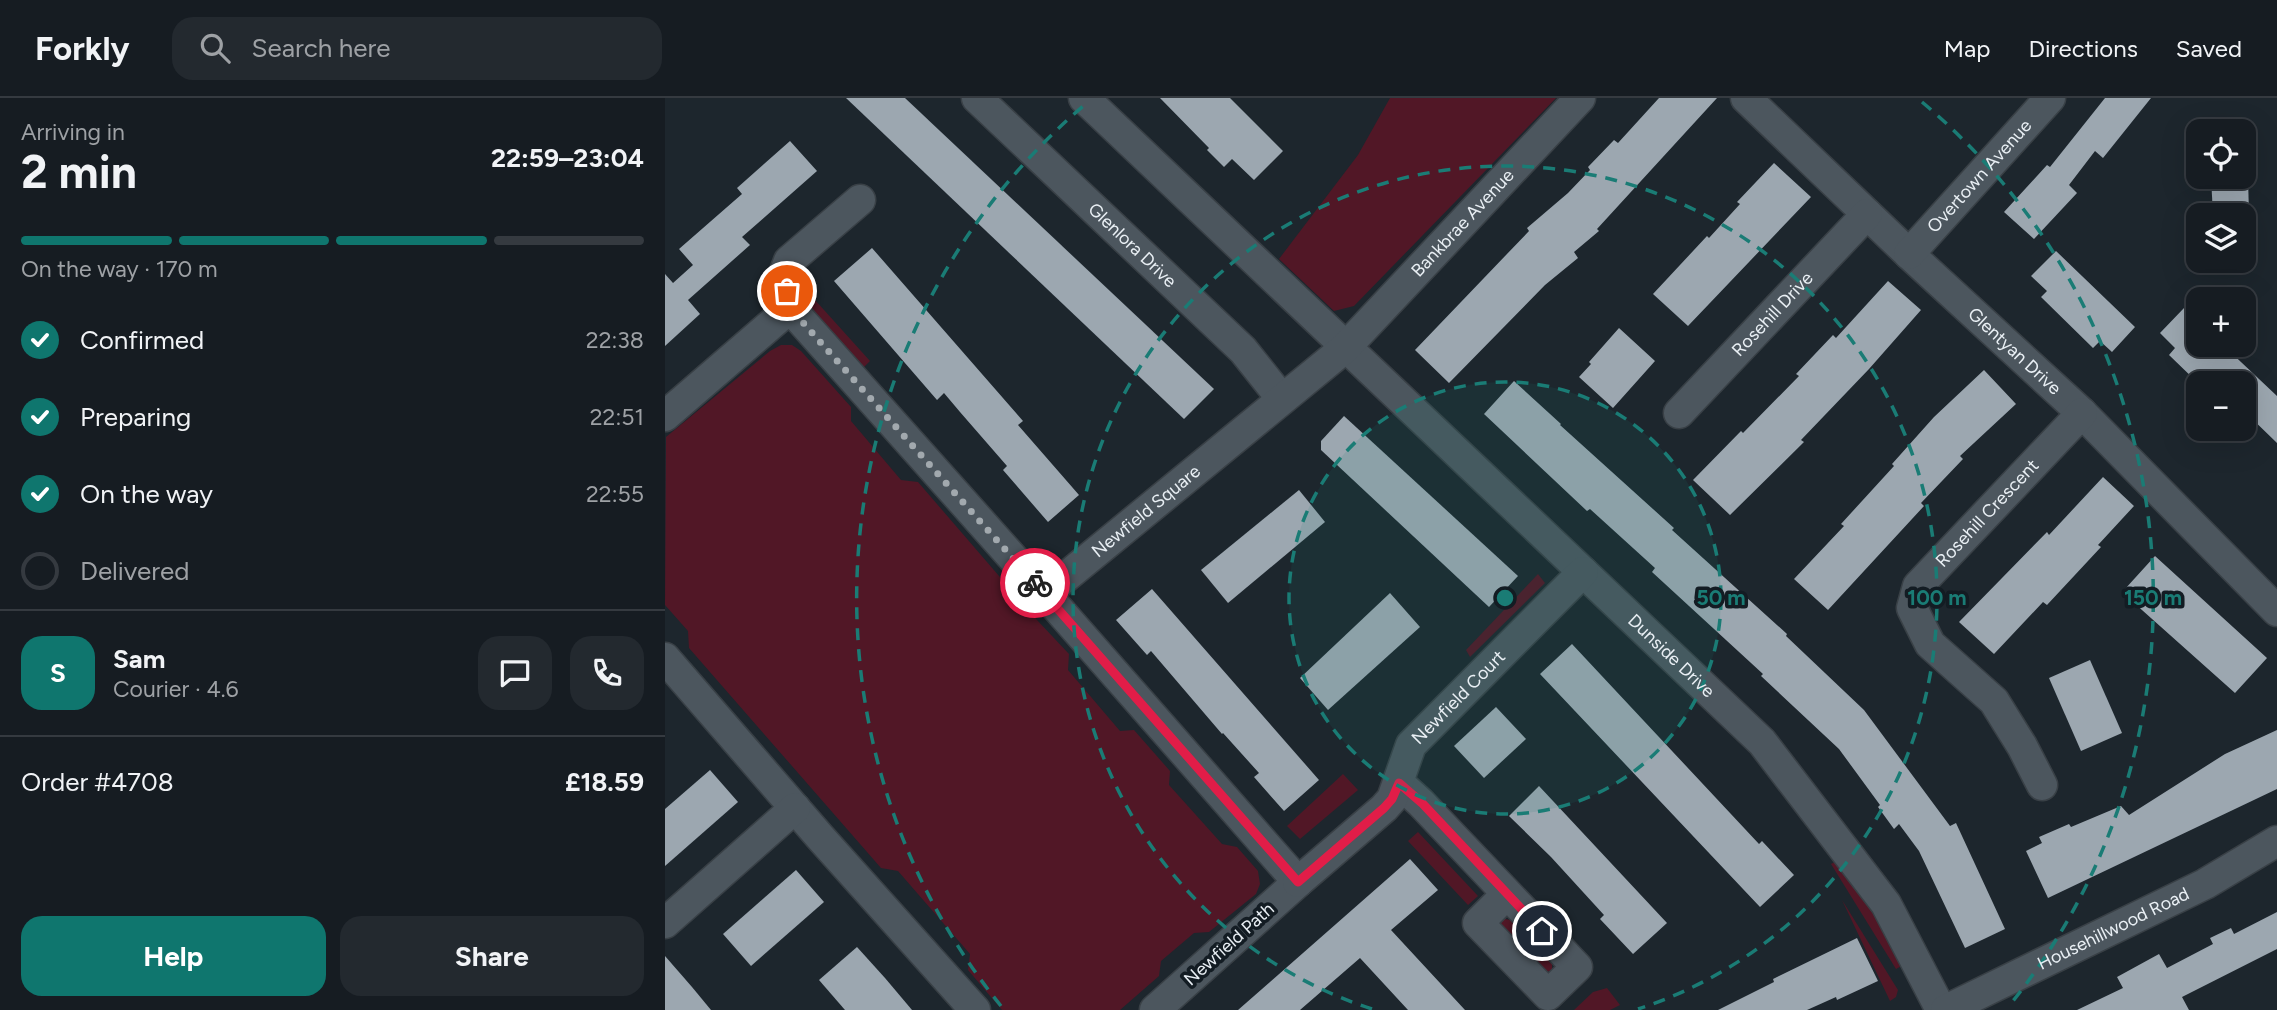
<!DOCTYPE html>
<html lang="en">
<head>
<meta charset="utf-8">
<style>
  :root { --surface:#161c22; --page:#23292f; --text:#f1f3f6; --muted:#9ea1a5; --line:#353a40; --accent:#0f766e }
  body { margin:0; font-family:Figtree,sans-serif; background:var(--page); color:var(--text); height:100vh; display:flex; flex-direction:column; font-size:26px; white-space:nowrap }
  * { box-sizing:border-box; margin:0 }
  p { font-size:23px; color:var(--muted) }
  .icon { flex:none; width:38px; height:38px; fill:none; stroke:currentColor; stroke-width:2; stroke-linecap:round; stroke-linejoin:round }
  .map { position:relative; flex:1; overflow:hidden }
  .panel { display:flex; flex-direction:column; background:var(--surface); width:665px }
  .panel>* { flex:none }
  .buttons { position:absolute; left:1521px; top:21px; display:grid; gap:14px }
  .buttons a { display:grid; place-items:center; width:70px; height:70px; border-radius:14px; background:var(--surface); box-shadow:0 7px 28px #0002,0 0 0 2px var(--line); font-size:35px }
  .pin { position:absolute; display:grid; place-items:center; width:60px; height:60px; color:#fff; margin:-30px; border:4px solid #fff; border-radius:50%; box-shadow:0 2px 7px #0007 }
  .courier { position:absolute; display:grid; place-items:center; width:70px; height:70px; margin:-35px; border:5px solid #e11d48; border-radius:50%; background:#fff; color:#222; box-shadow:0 2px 9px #0007 }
  .head em { font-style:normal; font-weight:700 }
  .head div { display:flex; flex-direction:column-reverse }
  .head { display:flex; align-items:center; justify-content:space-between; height:119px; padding:0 21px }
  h1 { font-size:46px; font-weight:700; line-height:52px }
  .bar { display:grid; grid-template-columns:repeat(4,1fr); gap:10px 7px; align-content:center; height:84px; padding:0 21px }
  .bar i { height:9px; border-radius:5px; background:var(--line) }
  .bar .on { background:var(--accent) }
  .bar p { grid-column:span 4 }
  .line { display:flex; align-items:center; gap:18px; padding:0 21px; border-top:2px solid var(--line) }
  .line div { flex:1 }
  .round { display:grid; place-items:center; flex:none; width:74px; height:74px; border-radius:21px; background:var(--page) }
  ol { padding:0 21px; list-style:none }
  li { display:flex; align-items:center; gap:21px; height:77px }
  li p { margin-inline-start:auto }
  li .icon { padding:7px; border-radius:50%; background:var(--accent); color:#fff; stroke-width:4 }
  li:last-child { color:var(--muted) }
  li i { width:38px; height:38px; border:4px solid var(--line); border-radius:50% }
  .button { display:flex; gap:14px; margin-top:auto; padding:14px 21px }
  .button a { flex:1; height:80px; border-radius:21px; background:var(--accent); color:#fff; font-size:28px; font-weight:700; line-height:80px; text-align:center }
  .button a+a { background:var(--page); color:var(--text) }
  header { display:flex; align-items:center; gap:42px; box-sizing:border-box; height:98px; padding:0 35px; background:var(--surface); border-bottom:2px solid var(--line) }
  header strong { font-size:33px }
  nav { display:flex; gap:38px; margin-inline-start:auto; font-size:24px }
  .search { width:490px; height:63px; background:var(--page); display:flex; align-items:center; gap:18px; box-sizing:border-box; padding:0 24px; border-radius:21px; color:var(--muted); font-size:26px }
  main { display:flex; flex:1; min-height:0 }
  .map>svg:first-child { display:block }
</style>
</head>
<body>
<header>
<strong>Forkly</strong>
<div class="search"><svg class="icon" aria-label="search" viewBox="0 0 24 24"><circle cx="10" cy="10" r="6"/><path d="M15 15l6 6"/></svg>Search here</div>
<nav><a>Map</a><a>Directions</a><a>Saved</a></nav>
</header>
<main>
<section class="panel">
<div class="head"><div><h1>2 min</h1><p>Arriving in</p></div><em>22:59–23:04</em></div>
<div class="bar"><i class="on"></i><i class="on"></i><i class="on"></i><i></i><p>On the way · 170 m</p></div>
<ol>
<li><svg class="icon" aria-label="check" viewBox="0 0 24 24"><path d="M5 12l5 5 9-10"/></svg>Confirmed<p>22:38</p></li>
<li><svg class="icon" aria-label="check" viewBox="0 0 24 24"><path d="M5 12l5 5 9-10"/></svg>Preparing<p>22:51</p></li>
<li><svg class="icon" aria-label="check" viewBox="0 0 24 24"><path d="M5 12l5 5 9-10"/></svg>On the way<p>22:55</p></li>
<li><i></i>Delivered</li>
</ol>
<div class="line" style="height:126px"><b class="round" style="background:var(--accent);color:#fff">S</b><div><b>Sam</b><p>Courier · 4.6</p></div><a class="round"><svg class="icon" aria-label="chat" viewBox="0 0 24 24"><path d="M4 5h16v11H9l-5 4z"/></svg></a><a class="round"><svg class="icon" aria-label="phone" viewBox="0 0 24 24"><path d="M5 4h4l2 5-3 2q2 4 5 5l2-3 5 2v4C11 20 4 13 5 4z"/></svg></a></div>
<div class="line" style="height:91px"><div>Order #4708</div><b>£18.59</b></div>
<div class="button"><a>Help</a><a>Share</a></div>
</section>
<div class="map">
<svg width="1612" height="912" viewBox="0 0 1612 912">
  <rect width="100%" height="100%" fill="#1d262d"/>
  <g fill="#511726">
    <path d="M725 0H891L689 208 669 213 614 161 693 57Z"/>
    <path d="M150 202 205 263 198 270 143 208Z"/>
    <path d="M116 247H127L136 253 186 309V323L236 382 253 384 372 522 404 556 403 572 455 633 469 632 505 673 504 687 557 746 572 749 593 773 595 786 591 796 544 834 529 835 496 863 494 878 455 912H337L303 872 305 856 233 773 216 770 24 550 23 533 0 507 1 339 105 253Z"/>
    <path d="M873 476 880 485 805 559 801 552Z"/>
    <path d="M678 676 693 692 635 741 622 728Z"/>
    <path d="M753 734 813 798 803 807 743 743Z"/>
    <path d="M1174 762 1210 814 1240 866 1231 871 1166 766Z"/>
    <path d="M1177 802 1233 892 1231 899 1225 903Z"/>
    <path d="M839 821C854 820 877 852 887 863V872L880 875 834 832 835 824Z"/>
    <path d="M942 890 955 907 945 912H909L928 894Z"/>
  </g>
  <g fill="#9ca7b0">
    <path d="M181 0H240L549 291 519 321Z"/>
    <path d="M495 0H565L618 53 589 82 567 61 559 69 542 52 544 50Z"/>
    <path d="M994 0H1052L932 131 934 133 909 154 913 160 880 187 784 285 750 252 864 133 862 130 903 95 925 72 923 69 949 42 953 45Z"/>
    <path d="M1440 0H1486L1438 60 1430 53 1404 87 1412 95 1369 141 1339 114 1382 67 1385 69Z"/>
    <path d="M125 43 152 73 77 139 85 147 23 202 35 216 0 248V176L8 185 28 167 14 151 77 96 72 90Z"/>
    <path d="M1109 65 1146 99 1023 228 988 196 1042 138 1044 140 1075 106 1072 104Z"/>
    <path d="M1546 79H1583L1584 117H1548Z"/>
    <path d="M207 150 358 323 353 327 414 397 383 424 338 372 342 368 295 314 279 295 272 302 169 183Z"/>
    <path d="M1391 153 1470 229 1447 254 1435 243 1428 250 1376 199 1382 193 1366 178Z"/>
    <path d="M1223 183 1256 212 1204 271 1136 342 1139 344 1065 417 1028 382 1076 333 1078 335 1134 278 1131 276 1168 237 1171 240Z"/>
    <path d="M1519 210 1533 224V247H1558L1612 298V345L1578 312V285H1533L1504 257 1510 250 1495 235Z"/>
    <path d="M954 230 990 263 948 310 914 279 926 266 924 264Z"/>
    <path d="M1319 272 1351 306 1295 358 1298 361 1256 405 1259 408 1163 512 1129 481 1179 428 1176 426 1229 368 1227 366 1269 319Z"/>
    <path d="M849 283 896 326 895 327 1009 430 1007 432 1122 536 1121 538 1199 612 1285 728 1291 725 1340 831 1300 850 1254 753 1234 726 1229 731 1213 709 1215 707 1174 651 1096 578 1098 576 987 474 990 470 925 411 922 413 819 316Z"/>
    <path d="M679 318 853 478 824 509 656 352V343Z"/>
    <path d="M1438 379 1469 408 1433 447 1436 449 1382 507 1378 504 1329 556 1294 524 1382 434 1384 437Z"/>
    <path d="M634 392 660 424 563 505 536 472Z"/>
    <path d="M1490 458 1602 560 1570 595 1468 504 1471 501 1460 491Z"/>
    <path d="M487 491 654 682 619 713 589 679 594 675 558 635 557 636 486 553 482 557 451 522Z"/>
    <path d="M725 495 755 529 663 612 635 580Z"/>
    <path d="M907 546 1094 746 1097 743 1129 777 1095 809 875 576Z"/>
    <path d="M1425 562 1457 635 1416 653 1384 580Z"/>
    <path d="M831 609 861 641 819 680 789 648Z"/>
    <path d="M1612 632V691L1383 800 1361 753 1377 745 1374 739 1404 726 1406 729 1456 708 1464 717 1560 656Z"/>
    <path d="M45 672 73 704 0 768V711Z"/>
    <path d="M874 688 1002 825 968 856 935 821 939 817 886 759 844 718Z"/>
    <path d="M745 761 773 792 726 832 800 912H743L695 860 635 912H573Z"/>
    <path d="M131 772 159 804 86 868 58 836Z"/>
    <path d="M1612 814V851L1517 899 1524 912H1412L1458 890 1452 879 1494 856 1502 870 1548 846 1545 840 1566 830 1569 836Z"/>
    <path d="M1192 840 1213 883 1172 902 1171 899 1142 912H1053L1109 884 1108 881Z"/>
    <path d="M192 849 220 880 247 912H180L154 882Z"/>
    <path d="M0 858 27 889 46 912H0Z"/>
  </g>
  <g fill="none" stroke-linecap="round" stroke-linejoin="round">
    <defs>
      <g id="minor">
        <path id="s1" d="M312 0 578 252 617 301"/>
        <path id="s2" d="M419 0 1097 644 1221 806 1276 912"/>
        <path id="s3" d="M1081 0 1244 156 1417 315 1612 513"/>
        <path id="s4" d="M1244 156 1385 0"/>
        <path d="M125 210 119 176 124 163 195 102"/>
        <path id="s5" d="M1014 315 1202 116"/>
        <path id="s6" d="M0 318 125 210 380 496 680 250 915 0"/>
        <path d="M380 496 633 784 490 912"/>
        <path d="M0 560 155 739 310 912"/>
        <path d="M734 685 756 705 912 869 883 897 813 825 841 797"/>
        <path id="s7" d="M1377 687 1357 648 1329 603 1265 546 1247 510 1253 488 1417 315"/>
        <path id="s8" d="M633 784 719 710 727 701 746 647 918 474"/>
        <path d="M0 825 130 710"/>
        <path id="s9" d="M1281 912 1540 786 1612 743"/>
      </g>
    </defs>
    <use href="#minor" stroke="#394046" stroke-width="33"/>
    <use href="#minor" stroke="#4c565e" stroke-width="30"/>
  </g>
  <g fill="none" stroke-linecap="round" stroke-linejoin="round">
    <path stroke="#a2a9ae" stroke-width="7" stroke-dasharray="0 12.6" d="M122 193 125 210 370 485"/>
    <path stroke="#e11d48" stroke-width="9" d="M370 485 633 784 719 710 727 701 734 685 757 705 877 833"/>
  </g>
  <circle cx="840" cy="500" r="216" fill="#1a7c75" fill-opacity=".12"/>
  <g fill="none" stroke="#1a7c75" stroke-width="3.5" stroke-dasharray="12 9">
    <circle cx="840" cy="500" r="216"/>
    <path d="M707 911A432 432 0 1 1 973 911"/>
    <path d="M336 908A648 648 0 0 1 423 4M1257 4A648 648 0 0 1 1344 908"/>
  </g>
  <g text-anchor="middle" stroke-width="7" stroke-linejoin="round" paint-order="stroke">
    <g font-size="18" fill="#e9eff4" stroke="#131c23">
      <text dy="6" stroke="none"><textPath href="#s4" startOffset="105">Overtown Avenue</textPath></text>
      <text dy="6" stroke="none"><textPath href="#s6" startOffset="1108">Bankbrae Avenue</textPath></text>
      <text dy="6" stroke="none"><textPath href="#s1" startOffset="214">Glenlora Drive</textPath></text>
      <text dy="6" stroke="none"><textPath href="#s5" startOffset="136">Rosehill Drive</textPath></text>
      <text dy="6" stroke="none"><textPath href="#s3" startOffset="369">Glentyan Drive</textPath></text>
      <text dy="6" stroke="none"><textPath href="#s6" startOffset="679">Newfield Square</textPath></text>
      <text dy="6" stroke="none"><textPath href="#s7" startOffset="346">Rosehill Crescent</textPath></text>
      <text dy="6" stroke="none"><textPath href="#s2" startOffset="810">Dunside Drive</textPath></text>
      <text dy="6" stroke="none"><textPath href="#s8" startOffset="250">Newfield Court</textPath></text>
      <text dy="6" stroke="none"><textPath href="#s9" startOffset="186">Househillwood Road</textPath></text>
      <text transform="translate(564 846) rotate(-42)" y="6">Newfield Path</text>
    </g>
  </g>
  <circle cx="840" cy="500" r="10" fill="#1a7c75" stroke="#131c23" stroke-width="3.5"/>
  <g font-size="21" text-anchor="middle" font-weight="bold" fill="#1a7c75" stroke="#131c23" stroke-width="7" stroke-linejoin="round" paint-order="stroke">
    <text x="1056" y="507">50 m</text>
    <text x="1272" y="507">100 m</text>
    <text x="1488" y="507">150 m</text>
  </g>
</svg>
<div class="buttons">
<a><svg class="icon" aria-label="locate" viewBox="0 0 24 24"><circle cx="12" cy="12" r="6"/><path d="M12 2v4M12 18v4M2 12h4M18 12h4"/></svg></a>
<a><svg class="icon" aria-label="layers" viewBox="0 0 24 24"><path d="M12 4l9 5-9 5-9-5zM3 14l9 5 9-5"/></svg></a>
<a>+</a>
<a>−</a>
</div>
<div class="pin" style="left:122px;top:193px;background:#ea580c"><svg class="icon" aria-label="bag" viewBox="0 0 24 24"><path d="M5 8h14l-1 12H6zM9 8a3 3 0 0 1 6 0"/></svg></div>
<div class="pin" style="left:877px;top:833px;background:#1f2937"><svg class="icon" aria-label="home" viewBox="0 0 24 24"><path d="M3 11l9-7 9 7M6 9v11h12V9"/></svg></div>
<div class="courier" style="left:370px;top:485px"><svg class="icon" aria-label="bike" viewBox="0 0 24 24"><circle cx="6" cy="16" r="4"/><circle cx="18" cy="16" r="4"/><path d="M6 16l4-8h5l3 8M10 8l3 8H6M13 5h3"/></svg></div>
</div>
</main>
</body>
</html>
